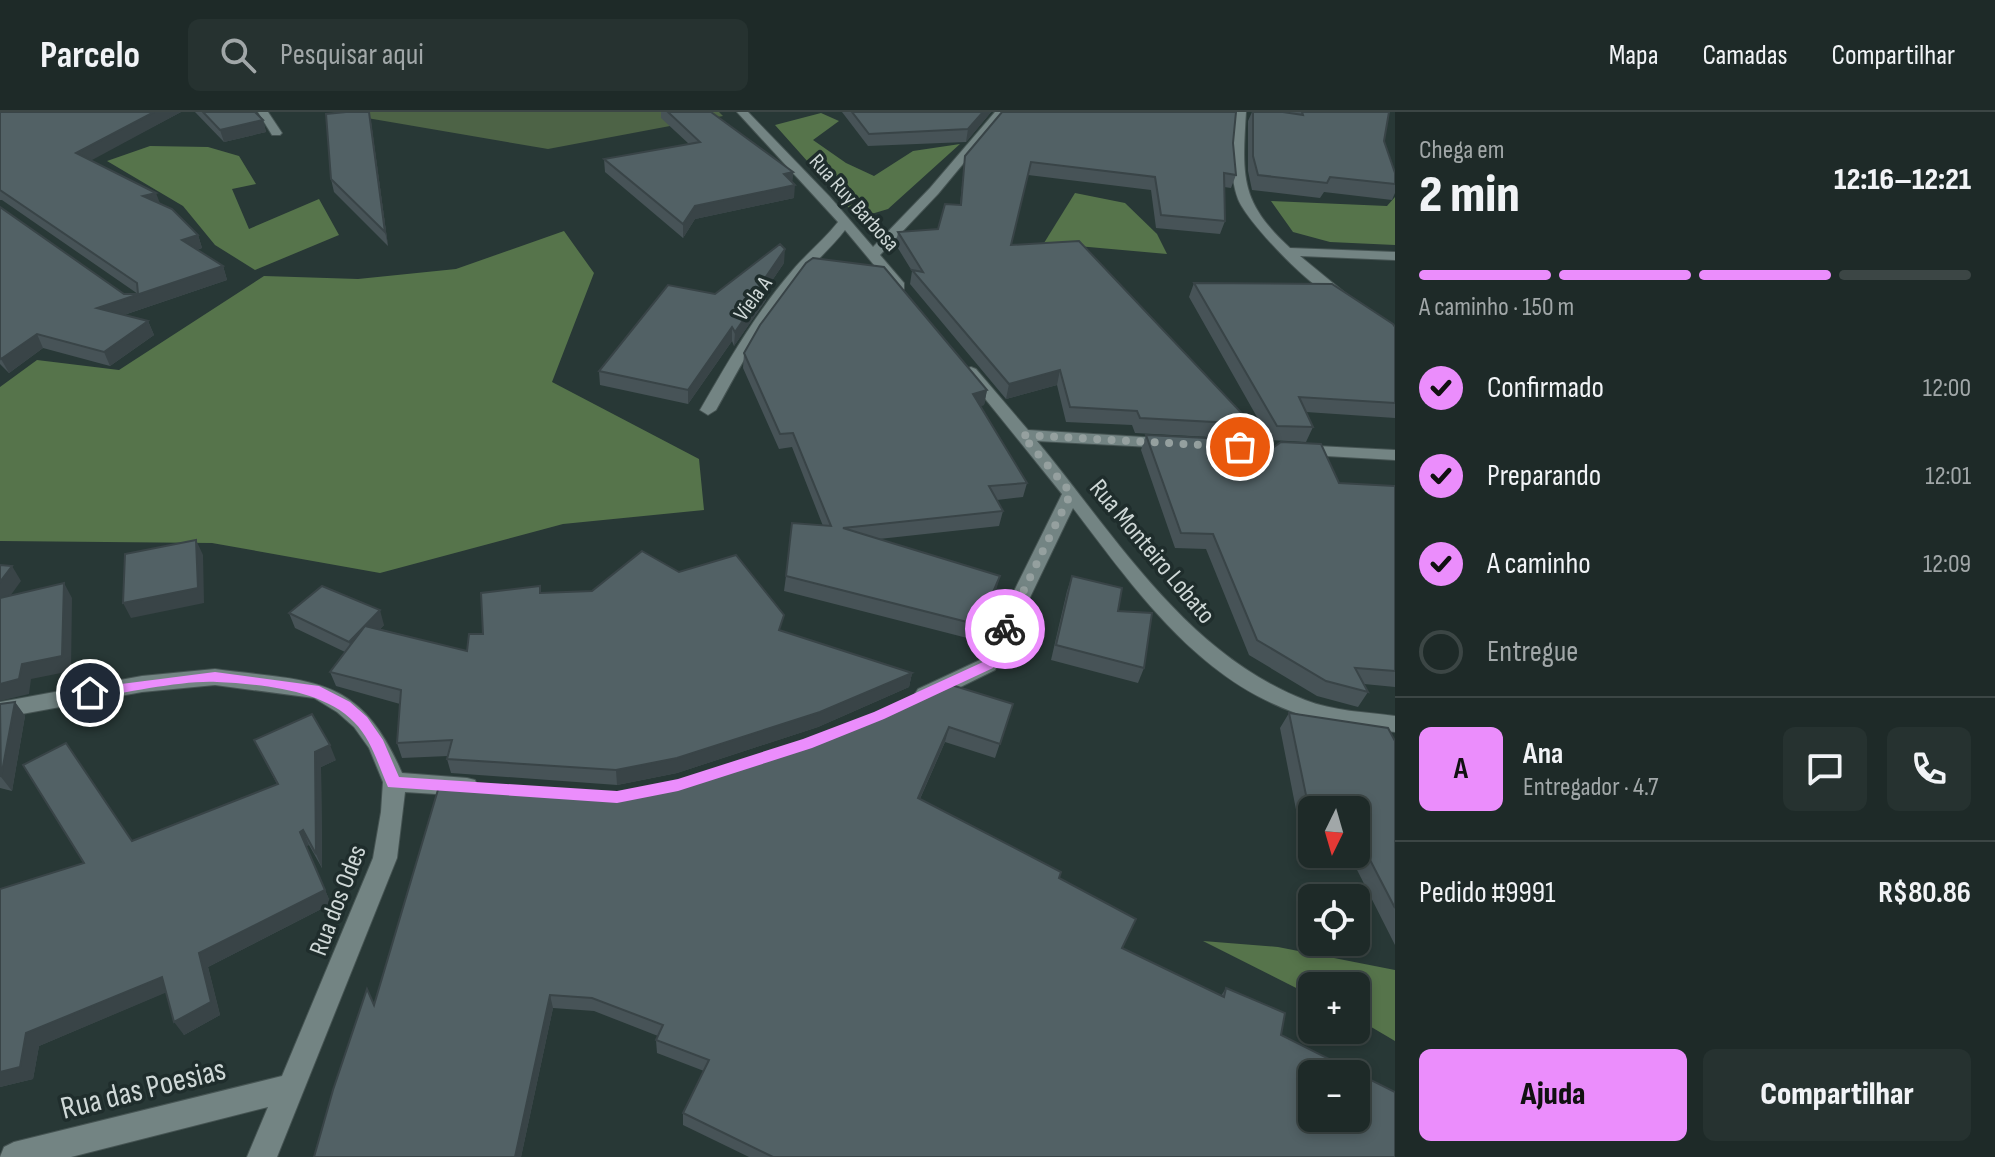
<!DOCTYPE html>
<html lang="pt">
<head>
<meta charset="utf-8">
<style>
  :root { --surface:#1e2a28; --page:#263230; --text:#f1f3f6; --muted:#a1a7a8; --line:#3c4645; --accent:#eb8dfc }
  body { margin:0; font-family:"Sofia Sans Condensed",sans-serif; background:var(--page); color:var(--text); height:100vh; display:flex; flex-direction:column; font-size:30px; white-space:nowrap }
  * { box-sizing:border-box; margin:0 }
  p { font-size:26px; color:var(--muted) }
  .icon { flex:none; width:44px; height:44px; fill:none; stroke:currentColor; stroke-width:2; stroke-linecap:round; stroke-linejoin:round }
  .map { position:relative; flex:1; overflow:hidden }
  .details { display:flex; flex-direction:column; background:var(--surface); width:600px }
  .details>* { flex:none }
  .needle { width:52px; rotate:185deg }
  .fabs { position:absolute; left:1298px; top:684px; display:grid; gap:16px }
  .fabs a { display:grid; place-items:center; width:72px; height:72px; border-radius:12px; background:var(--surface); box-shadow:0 4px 12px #0003,0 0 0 2px var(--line); font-size:40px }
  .pin { position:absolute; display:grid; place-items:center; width:68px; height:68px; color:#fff; margin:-34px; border:4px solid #fff; border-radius:50%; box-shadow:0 2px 8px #0007 }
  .courier { position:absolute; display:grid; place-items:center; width:80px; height:80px; margin:-40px; border:6px solid #eb8dfc; border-radius:50%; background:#fff; color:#222; box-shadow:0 2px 10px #0007 }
  .head em { font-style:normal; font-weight:800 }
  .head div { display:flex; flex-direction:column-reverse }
  .head { display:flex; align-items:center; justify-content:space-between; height:136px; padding:0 24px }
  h1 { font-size:52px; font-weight:800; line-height:60px }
  .bar { display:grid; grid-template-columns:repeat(4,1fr); gap:12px 8px; align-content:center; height:96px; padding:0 24px }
  .bar i { height:10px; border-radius:6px; background:var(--line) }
  .bar .on { background:var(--accent) }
  .bar p { grid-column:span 4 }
  .line { display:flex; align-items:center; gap:20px; padding:0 24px; border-top:2px solid var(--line) }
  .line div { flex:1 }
  .round { display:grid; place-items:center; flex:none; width:84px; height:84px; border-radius:12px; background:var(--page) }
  ol { padding:0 24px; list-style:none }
  li { display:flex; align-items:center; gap:24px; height:88px }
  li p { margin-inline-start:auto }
  li .icon { padding:8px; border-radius:50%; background:var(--accent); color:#111; stroke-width:4 }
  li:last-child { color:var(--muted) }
  li i { width:44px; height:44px; border:4px solid var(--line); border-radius:50% }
  .cta { display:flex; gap:16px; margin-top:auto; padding:16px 24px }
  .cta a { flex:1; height:92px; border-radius:12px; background:var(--accent); color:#111; font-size:32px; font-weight:800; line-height:92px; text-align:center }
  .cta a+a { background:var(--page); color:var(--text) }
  header { display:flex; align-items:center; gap:48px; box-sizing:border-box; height:112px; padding:0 40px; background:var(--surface); border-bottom:2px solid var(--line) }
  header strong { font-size:38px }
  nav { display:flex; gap:44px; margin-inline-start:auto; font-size:28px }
  .search { width:560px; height:72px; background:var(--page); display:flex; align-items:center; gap:20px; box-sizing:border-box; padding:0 28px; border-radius:12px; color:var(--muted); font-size:30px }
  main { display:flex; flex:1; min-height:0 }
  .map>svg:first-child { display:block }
</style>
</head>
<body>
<header>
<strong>Parcelo</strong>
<div class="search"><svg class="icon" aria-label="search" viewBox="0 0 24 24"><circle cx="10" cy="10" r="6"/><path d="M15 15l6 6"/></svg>Pesquisar aqui</div>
<nav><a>Mapa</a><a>Camadas</a><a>Compartilhar</a></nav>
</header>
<main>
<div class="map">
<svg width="1395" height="1045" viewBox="0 0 1395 1045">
  <rect width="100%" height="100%" fill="#283836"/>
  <path fill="#4d6346" d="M332 0H719L723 4 548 37Z"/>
  <g fill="#56744b">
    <path d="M821 1 839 9 813 28 846 51 874 64 913 39 960 32 888 97 858 106 775 13Z"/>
    <path d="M150 34 208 35 239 44 256 72 232 77 249 117 319 87 339 123 255 158 215 133 183 94 107 49Z"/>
    <path d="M1075 81 1125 91 1157 122 1167 142 1044 131Z"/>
    <path d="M1395 85V133L1330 130 1293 120 1271 89 1387 94Z"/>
    <path d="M564 119 594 161 552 270 699 347 704 398 563 412 380 461 212 431 0 429V275L37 248 119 258 264 164 358 167 456 157Z"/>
    <path d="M1203 829 1278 835 1395 858V929L1356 906V874H1312V884Z"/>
  </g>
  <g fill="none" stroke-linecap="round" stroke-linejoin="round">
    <defs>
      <g id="minor">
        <path d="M258 0H268L282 21 280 23H272Z"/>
        <path d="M737 0H748L830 85 873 135 930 76 995 0H1006L938 82 880 143 904 171V177H894L845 118C832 135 817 148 803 163 767 202 742 252 716 298L708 303 700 298C728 250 755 202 792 159 806 142 824 128 838 110Z"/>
        <path d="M1236 0H1246C1242 65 1240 90 1290 136L1395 140V148L1300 144 1350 185V191C1327 195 1247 111 1238 87 1228 60 1233 28 1236 0Z"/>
        <path d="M971 255 976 257 1028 318 1176 327 1178 331 1176 335 1170 336 1037 329C1115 423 1185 541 1305 588 1333 599 1365 600 1395 604V620C1361 616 1326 612 1293 600 1195 564 1134 476 1073 396L995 558 932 589H918L914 583 918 577 980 548 1062 382 966 263V257Z"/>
        <path d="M1298 333 1395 338V348L1292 342 1290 338 1292 334Z"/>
        <path d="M215 557C311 570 359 561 402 661L467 666 475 668 478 675 475 682 467 684 405 680 397 746 277 1045H247L268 995 71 1045H0L4 1035 14 1030 282 964 373 746 381 700 383 670 369 636 354 615 337 600 314 586 215 573 142 580 0 606V590L142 564Z"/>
      </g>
    </defs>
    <use href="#minor" stroke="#455352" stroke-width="2"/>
    <use href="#minor" fill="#738483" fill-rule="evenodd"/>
  </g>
  <g fill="#475357">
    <path d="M0 0H181L90 48 160 91 198 123 202 136 197 138 223 154 227 168 124 203 148 209 154 223 110 254 43 236 9 261 0 252V95L124 182H138L2 88H0Z"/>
    <path d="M195 0H255L263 8 266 20 224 30Z"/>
    <path d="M661 0H711L793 60 792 70 794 86 695 107 683 126 605 60 604 47 689 32 661 6Z"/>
    <path d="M842 0H991L966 30 868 34Z"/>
    <path d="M1252 0H1389L1384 29 1395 72V81L1392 88 1324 80 1320 86 1252 78 1248 59V9Z"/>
    <path d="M371 10 388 134 334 80 331 67Z"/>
    <path d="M1233 31 1236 63 1231 76 1224 75 1225 109 1220 122 1156 116 1151 78 1028 63 1011 133 1252 312 1246 327 1135 321 1132 313 1066 310 1057 273 1006 287 910 172 912 159 896 133 898 120 938 117 960 93 965 44Z"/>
    <path d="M784 151 767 176 766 188 734 234 732 229 688 292 600 273 599 259 715 182Z"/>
    <path d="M1194 171 1395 215V306L1306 300 1313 315 1306 330 1270 328 1189 185Z"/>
    <path d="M744 241 987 278 984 293 980 294 1027 371 1023 385 997 388 1003 399 999 414 879 427 996 479 975 528 784 479 786 464 823 414 792 335 779 337 743 256Z"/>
    <path d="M1146 323 1274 335 1339 371 1395 374V575L1364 572 1368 580 1358 595 1317 584 1249 543 1206 437 1175 436 1141 338Z"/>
    <path d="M1072 464 1118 499 1144 556 1138 571 1051 548 1067 479Z"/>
    <path d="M541 481 782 519 912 561 909 575 818 615 677 661 617 673 451 661 447 647 448 644 402 646 397 631 400 592 336 574 330 560 345 540 295 516 289 501 384 513 380 517 467 539 483 522Z"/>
    <path d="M15 590 25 604 12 679 0 676V592Z"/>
    <path d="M1013 592 995 646 945 630 920 687 1059 766 1122 836 1221 884 1226 876 1281 923 1395 1045H749L683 1013V1001L704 959 657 941 656 928 658 924 594 899 553 896 521 1045H314L374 892 616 682 679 670Z"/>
    <path d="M1289 601 1395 629V833L1349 742H1356V698H1312V729L1302 728 1280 616Z"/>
    <path d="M254 628 336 648 321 655 322 756 309 733 306 734 331 792 208 855 220 903 184 923 166 880 39 934 33 967 0 975V777L84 751 132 729 277 672Z"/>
  </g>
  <g fill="#394447">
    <path d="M154 0H181L81 54 76 41Z"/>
    <path d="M369 0 371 10 388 134 385 120Z"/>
    <path d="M983 0H991L966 30 968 17Z"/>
    <path d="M263 8 266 20 224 30 220 18Z"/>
    <path d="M793 60 792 73 784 62Z"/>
    <path d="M795 73 794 86 695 107 683 126V112L695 94Z"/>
    <path d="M156 81 161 94 143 84Z"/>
    <path d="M198 123 202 136 186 141 182 128Z"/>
    <path d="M785 137 784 151 767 176 766 188 734 234 735 220 761 172Z"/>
    <path d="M223 154 227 168 103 210 97 196Z"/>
    <path d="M148 209 154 223 110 254 104 240Z"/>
    <path d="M732 215V229L688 292V278Z"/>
    <path d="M37 222 43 236 9 261 1 247Z"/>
    <path d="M1060 258 1057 273 1006 287 1009 272Z"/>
    <path d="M987 278 984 293 970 297 973 282Z"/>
    <path d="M196 428 203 443 204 491 131 506 123 491Z"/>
    <path d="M12 454 21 469 0 498V470Z"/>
    <path d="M1000 464 996 479 975 528 979 513Z"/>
    <path d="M64 471 72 486 71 559 31 567 29 582 0 589V572L22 552Z"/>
    <path d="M380 498 384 513 354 545 349 530Z"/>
    <path d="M912 561 909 575 818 615 677 661 617 673 616 658Z"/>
    <path d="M15 590 25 604 12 679 1 665Z"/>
    <path d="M949 615 945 630 914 700 918 686Z"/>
    <path d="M330 633 336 648 321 655 322 756 316 742 315 640Z"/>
    <path d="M303 718 309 733 306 734 331 792 208 855 220 903 184 923 174 910 199 841 300 720Z"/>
    <path d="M162 865 172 878 39 934 33 967 0 975V960L26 921Z"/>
    <path d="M550 883 553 896 521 1045H515Z"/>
  </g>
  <g fill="#526165" stroke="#394447" stroke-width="2" fill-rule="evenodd">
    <path d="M0 0H154L76 41 156 81 143 84 172 97 198 123 182 128 223 154 97 196 148 209 104 240 37 222 1 247 0 245V95L124 182H138L137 171 0 78Z"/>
    <path d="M203 0H255L263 8 220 18Z"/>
    <path d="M346 0H369L385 120 331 67 326 2Z"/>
    <path d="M668 0H711L793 60 784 62 795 73 695 94 683 112 604 47 700 30Z"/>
    <path d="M852 0H983L968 17 869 22Z"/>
    <path d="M1002 0H1236L1233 31 1236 63 1224 61 1225 109 1161 103 1155 65 1031 50 1011 133 1079 129 1252 312 1140 306 1137 299 1070 295 1060 258 1009 272 912 158 923 160 898 120 938 117 945 92 961 93 965 44Z"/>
    <path d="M1253 0H1283L1303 3 1302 0H1389L1384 29 1395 61V72L1330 65 1327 71 1258 63 1253 44Z"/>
    <path d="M780 132 785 137 761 172 767 174 735 220 732 215 688 278 599 259 668 173 715 182Z"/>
    <path d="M813 146 884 155 987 278 973 282 1027 371 989 374 1003 399 843 416 1000 464 979 513 786 464 792 411 831 414 793 321 780 322 744 241 760 213 806 151Z"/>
    <path d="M1194 171 1332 172 1393 212 1395 215V291L1299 285 1313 315 1277 314Z"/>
    <path d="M1146 323 1268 329 1274 335 1281 330 1321 332 1339 371 1395 374V559L1355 556 1368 580 1326 569 1257 528 1213 422 1181 421Z"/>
    <path d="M196 428 198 476 123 491 125 442Z"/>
    <path d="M642 439 679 460 736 443 784 503 779 518 912 561 820 600 677 646 616 658 447 647 452 628 397 631 401 578 330 560 365 514 467 539 469 522H483L481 481 540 474V481L592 479Z"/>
    <path d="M0 453 12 454 0 470Z"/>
    <path d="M1072 464 1122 476 1118 499 1152 501 1144 556 1056 533Z"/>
    <path d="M64 471 62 544 22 552 19 567 0 572V486Z"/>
    <path d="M322 474 380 498 349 530 289 501Z"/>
    <path d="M945 571 1013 592 1000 632 949 615 918 686 1061 760 1059 766 1136 807 1122 836 1224 885 1226 876 1285 901 1281 923 1395 980V1045H773L683 1001 709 948 656 928 663 913 592 886 550 883 515 1045H314L333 978 367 877 374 893 440 671 616 682 679 670 838 618ZM1312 962H1356V1006H1312Z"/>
    <path d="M15 590 1 665 0 592Z"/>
    <path d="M1289 601 1388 616 1395 629V796L1356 721V698H1312V712Z"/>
    <path d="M312 602 330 633 315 640 316 742 303 718 300 720 325 778 199 841 211 890 174 910 162 865 26 921 20 955 0 960V777L84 751 23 653 66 631 132 729 278 672 254 628Z"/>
  </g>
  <path fill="#eb8dfc" d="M1005 512 1012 517 993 556 884 607 812 636 678 679 617 691 388 675C378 653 372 628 354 610 324 578 261 572 217 570 183 568 126 581 90 586L83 581 90 576 215 560 319 574 350 590 367 605 383 628 399 665 617 679 678 667 803 627 874 600 983 550 1001 514Z"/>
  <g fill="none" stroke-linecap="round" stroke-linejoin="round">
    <path stroke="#95a09f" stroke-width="8" stroke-dasharray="0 14.4" d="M1005 517 1071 381 1022 323 1240 335"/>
  </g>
  <g text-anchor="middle" stroke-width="7" stroke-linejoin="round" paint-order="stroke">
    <g font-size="22" fill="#cfd8d7" stroke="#1f2d2c">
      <text transform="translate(855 90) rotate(48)" y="8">Rua Ruy Barbosa</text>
      <text transform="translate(752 186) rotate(-54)" y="8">Viela A</text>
    </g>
    <g font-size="26" fill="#cfd8d7" stroke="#1f2d2c">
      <text transform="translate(1153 439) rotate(50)" y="9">Rua Monteiro Lobato</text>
      <text transform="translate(337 788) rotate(-69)" y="9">Rua dos Odes</text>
    </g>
    <g font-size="32" fill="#cfd8d7" stroke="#1f2d2c">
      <text transform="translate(143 976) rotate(-14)" y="11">Rua das Poesias</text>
    </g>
  </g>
</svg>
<div class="fabs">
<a><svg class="needle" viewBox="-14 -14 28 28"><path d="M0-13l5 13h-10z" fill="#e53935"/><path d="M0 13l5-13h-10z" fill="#a1a7a8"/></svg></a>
<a><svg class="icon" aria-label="locate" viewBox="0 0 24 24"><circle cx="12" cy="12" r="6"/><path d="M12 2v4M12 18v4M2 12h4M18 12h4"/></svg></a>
<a>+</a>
<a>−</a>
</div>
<div class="pin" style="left:1240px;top:335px;background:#ea580c"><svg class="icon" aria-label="bag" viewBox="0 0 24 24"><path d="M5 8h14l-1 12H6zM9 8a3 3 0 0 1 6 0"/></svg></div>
<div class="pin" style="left:90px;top:581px;background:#1f2937"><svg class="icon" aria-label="home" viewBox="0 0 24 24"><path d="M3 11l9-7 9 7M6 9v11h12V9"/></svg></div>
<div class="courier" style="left:1005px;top:517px"><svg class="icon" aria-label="bike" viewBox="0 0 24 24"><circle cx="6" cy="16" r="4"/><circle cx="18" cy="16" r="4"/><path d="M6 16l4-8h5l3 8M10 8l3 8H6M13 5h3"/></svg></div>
</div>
<section class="details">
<div class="head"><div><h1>2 min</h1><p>Chega em</p></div><em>12:16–12:21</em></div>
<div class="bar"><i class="on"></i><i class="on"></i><i class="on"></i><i></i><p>A caminho · 150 m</p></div>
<ol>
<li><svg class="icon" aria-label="check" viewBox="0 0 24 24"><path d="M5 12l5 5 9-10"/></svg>Confirmado<p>12:00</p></li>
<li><svg class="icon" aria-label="check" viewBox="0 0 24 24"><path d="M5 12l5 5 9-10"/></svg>Preparando<p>12:01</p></li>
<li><svg class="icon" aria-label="check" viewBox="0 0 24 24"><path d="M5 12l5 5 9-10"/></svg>A caminho<p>12:09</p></li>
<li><i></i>Entregue</li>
</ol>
<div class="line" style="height:144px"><b class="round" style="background:var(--accent);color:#111">A</b><div><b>Ana</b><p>Entregador · 4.7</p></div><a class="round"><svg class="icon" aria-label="chat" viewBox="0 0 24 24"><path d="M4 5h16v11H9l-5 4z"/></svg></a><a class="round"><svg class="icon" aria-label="phone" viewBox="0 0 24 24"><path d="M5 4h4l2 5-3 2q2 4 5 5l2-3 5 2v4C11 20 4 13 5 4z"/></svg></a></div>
<div class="line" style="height:104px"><div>Pedido #9991</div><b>R$80.86</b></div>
<div class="cta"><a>Ajuda</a><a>Compartilhar</a></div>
</section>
</main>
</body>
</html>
